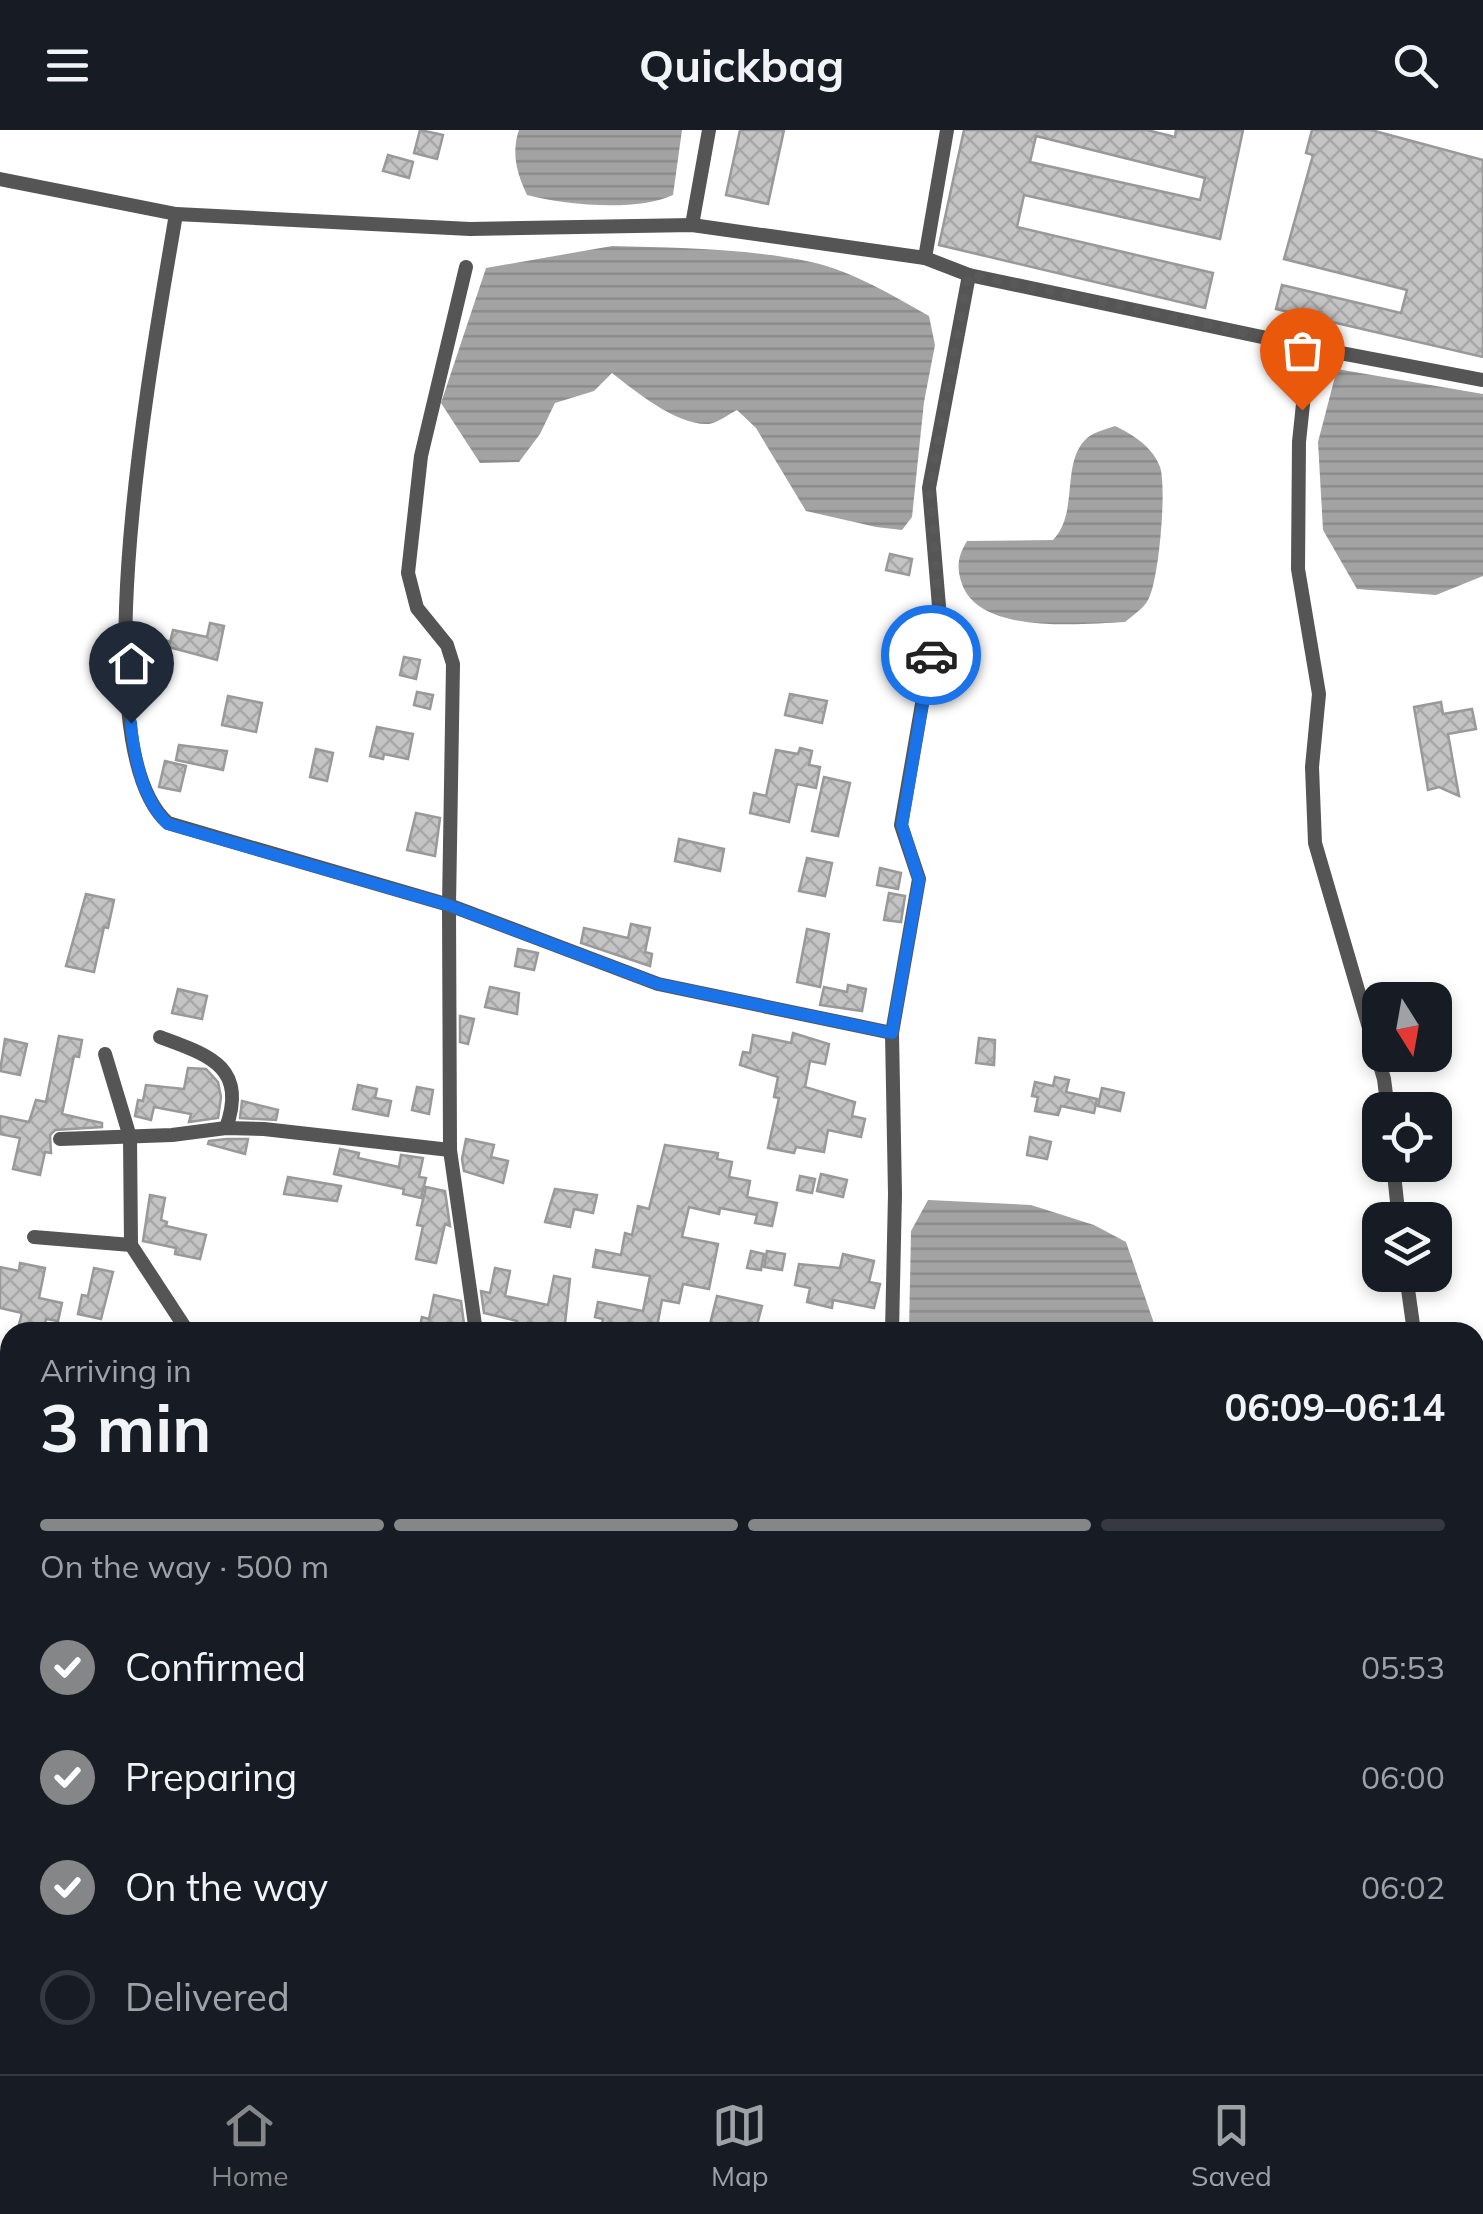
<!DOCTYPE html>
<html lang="en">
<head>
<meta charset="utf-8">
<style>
  :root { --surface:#171b24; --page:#20242c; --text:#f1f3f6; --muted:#9ea1a6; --line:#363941; --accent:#858687 }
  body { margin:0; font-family:Mulish,sans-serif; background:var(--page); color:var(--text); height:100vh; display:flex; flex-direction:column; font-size:38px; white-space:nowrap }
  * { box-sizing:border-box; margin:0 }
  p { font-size:32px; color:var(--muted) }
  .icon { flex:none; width:55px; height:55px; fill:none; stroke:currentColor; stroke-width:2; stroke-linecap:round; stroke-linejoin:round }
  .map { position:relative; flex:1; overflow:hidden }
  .drawer { position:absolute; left:0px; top:1192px; width:1485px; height:752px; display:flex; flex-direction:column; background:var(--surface); border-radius:30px 30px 0 0; box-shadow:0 5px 15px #0003 }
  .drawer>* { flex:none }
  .needle { width:65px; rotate:169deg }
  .fabs { position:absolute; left:1362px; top:852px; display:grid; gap:20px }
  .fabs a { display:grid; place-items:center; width:90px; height:90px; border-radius:20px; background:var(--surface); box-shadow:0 5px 15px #0003; font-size:50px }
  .pin { position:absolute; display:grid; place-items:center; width:85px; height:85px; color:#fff; margin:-102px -42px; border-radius:50% 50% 50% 0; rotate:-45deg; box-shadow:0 0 10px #0007 }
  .pin .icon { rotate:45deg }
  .courier { position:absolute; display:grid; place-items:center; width:100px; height:100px; margin:-50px; border:8px solid #1a73e8; border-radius:50%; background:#fff; color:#222; box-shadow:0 2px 12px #0007 }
  .head em { font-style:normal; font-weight:700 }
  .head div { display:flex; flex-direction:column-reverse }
  .head { display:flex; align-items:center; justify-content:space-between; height:170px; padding:0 40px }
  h1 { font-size:65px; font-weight:700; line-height:75px }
  .bar { display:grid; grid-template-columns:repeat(4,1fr); gap:15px 10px; align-content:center; height:120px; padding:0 40px }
  .bar i { height:12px; border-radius:8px; background:var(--line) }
  .bar .selected { background:var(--accent) }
  .bar p { grid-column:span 4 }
  ol { padding:0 40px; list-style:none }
  li { display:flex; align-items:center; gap:30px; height:110px }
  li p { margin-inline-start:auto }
  li .icon { padding:10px; border-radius:50%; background:var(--accent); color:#fff; stroke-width:4 }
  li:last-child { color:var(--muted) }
  li i { width:55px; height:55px; border:5px solid var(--line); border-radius:50% }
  header { display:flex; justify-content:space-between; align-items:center; height:130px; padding:0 40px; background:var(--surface); font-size:45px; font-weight:700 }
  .menu { display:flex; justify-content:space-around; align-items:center; height:140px; border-top:2px solid var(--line); background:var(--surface); font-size:28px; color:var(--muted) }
  .menu a { display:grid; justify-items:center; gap:5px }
  .menu .selected { color:var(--accent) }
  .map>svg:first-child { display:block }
</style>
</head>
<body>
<header><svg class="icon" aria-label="menu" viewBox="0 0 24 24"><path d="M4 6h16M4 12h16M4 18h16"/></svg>Quickbag<svg class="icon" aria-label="search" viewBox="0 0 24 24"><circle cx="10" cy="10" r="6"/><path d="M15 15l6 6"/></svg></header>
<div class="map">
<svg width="1483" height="1944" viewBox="0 0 1483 1944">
  <defs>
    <pattern id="water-rules" width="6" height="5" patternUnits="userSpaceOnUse" patternTransform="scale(2.5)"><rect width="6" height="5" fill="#a3a3a3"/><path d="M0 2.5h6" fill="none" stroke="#8b8b8b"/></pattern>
    <pattern id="building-cross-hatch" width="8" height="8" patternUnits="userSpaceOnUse" patternTransform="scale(2.5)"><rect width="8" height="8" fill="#c4c4c4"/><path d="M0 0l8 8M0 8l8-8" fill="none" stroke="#a7a7a7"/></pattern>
  </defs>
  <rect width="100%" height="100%" fill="#fff"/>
  <g fill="url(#water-rules)">
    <path d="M519 0H682L673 65C637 82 565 75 527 65 517 44 511 23 519 0Z"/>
    <path d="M612 116C677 118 746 118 811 132 852 141 892 165 929 186L935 215 924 272 912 387 902 400 876 397 806 381 756 298 737 280C729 284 717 293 709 294 677 296 635 261 612 243L594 261 555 273 540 304 519 332 480 333 441 273 486 138Z"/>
    <path d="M1337 239 1483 264V446L1436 465 1357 459 1323 400 1318 312Z"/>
    <path d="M1115 296C1132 304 1153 317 1160 337 1167 356 1159 452 1148 470 1144 478 1132 486 1125 492 1081 494 980 505 962 454 956 437 958 426 967 411L1053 410C1079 383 1061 335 1085 310 1091 303 1106 299 1115 296Z"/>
    <path d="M928 1070 1031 1075 1094 1095 1126 1112 1157 1202H909L911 1101Z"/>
    <path d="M0 1334 10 1348V1454L0 1455Z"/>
    <path d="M10 1476V1608C0 1579 0 1511 4 1478Z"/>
    <path d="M0 1630 10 1645V1705L0 1721Z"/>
  </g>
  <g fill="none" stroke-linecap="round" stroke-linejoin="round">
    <g stroke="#a3a3a3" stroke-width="30">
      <path d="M1475 1349 1483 1344"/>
      <path d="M0 1887 10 1888"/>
    </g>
  </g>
  <g fill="url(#building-cross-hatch)" stroke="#999" stroke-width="2.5" fill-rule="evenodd">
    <path d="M420 0 443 5 437 29 414 23Z"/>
    <path d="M740 0H784L768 74 726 65Z"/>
    <path d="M964 0H1147L1175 7 1176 0H1243L1220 109 1024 65 1017 97 1213 143 1205 178 939 115ZM1036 6 1205 48 1200 70 1030 32Z"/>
    <path d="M1312 0H1371L1483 30V227L1276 179 1282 155 1401 183 1407 160 1284 129 1313 25 1306 23Z"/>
    <path d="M388 25 413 32 409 48 383 41Z"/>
    <path d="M890 424 912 429 909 445 886 440Z"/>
    <path d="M210 493 224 496 217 530 169 517 173 500 207 507Z"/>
    <path d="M153 508 168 511 165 527 150 524Z"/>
    <path d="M404 527 420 530 416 549 400 545Z"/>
    <path d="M417 562 433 565 430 579 414 575Z"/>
    <path d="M790 564 827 571 822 593 785 585Z"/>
    <path d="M228 566 262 573 256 602 222 595Z"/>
    <path d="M1441 572 1443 584 1472 579 1476 599 1448 604 1459 666 1439 657 1428 660 1414 577Z"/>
    <path d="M377 597 413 604 408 629 384 624 383 629 370 626Z"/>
    <path d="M179 615 227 621 223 640 176 630Z"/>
    <path d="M800 618 812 621 809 635 820 637 816 658 797 654 789 692 750 683 754 663 766 666 776 620 798 624Z"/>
    <path d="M316 619 333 623 327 651 310 647Z"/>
    <path d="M165 631 186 636 180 661 159 657Z"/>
    <path d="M824 647 850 653 838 706 812 701Z"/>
    <path d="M416 683 440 688 435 726 407 720Z"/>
    <path d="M679 709 724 719 720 741 675 731Z"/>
    <path d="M807 728 832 733 825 766 799 761Z"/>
    <path d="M880 738 901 743 898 759 877 755Z"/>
    <path d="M889 763 905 766 901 792 884 790Z"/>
    <path d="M86 764 114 770 108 798 104 797 94 842 66 836Z"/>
    <path d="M631 794 650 798 645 822 652 824 650 836 581 813 584 798 628 808Z"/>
    <path d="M807 799 829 804 820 857 797 852Z"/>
    <path d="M518 819 538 823 534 840 515 836Z"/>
    <path d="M848 855 866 859 862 881 820 875 824 857 847 862Z"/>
    <path d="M490 857 519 863 517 884 485 877Z"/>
    <path d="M178 859 207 866 202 889 172 883Z"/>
    <path d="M460 886 474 889 468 914 460 912Z"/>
    <path d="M793 903 829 914 825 934 810 931 805 957 855 972 852 986 865 989 861 1007 828 1000 824 1022 796 1017 794 1023 768 1018 779 968 774 967 778 947 740 935 743 922 750 923 753 905 791 913Z"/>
    <path d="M59 906 82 910 79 927 74 926 62 984 102 993V997L55 1000 50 1005 51 1023 45 1022 40 1045 13 1039 20 1008 0 1004V986L29 992 36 970 46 972Z"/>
    <path d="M979 908 995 910 994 935 976 933Z"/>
    <path d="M5 909 27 914 20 945 0 941Z"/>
    <path d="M188 938 206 939 218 952 221 967 218 988 189 992 191 984 154 977 151 990 135 986 138 970 143 971 146 955 184 959Z"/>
    <path d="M1055 947 1069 950 1066 962 1097 969 1094 983 1061 976 1058 985 1035 981 1038 967 1032 966 1035 952 1053 956Z"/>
    <path d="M358 955 377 959 375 968 391 971 388 986 353 979Z"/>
    <path d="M417 957 433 960 429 984 412 980Z"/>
    <path d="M1102 958 1124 963 1120 981 1098 976Z"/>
    <path d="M242 971 278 980 276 990 240 988Z"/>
    <path d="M1030 1007 1051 1012 1047 1029 1027 1025Z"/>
    <path d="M227 1009H248L245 1024 208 1014 209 1011Z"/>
    <path d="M466 1009 494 1015 491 1027 508 1031 503 1053 464 1041 462 1029Z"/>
    <path d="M665 1015 718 1023 717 1029 732 1032 729 1047 750 1051 747 1067 777 1073 772 1096 755 1093 757 1085 720 1078 719 1084 689 1077 682 1107 718 1114 709 1159 683 1154 679 1173 662 1170 656 1202H600L603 1189 595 1187 598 1172 643 1181 650 1146 593 1137 596 1120 621 1125 625 1103 632 1105 638 1076 649 1079Z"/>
    <path d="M340 1019 359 1023 358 1028 399 1037 401 1025 423 1028 419 1047 426 1048 421 1068 403 1064 404 1059 334 1044Z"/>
    <path d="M821 1044 847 1050 843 1067 817 1061Z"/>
    <path d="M800 1046 815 1049 812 1063 797 1060Z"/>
    <path d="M288 1047 341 1056 337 1071 284 1064Z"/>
    <path d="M426 1057 445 1061 450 1096 445 1094 436 1133 416 1129 423 1096 417 1095Z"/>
    <path d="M555 1059 597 1065 593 1083 574 1079 570 1097 545 1092Z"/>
    <path d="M150 1065 165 1068 161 1090 167 1092 166 1096 206 1105 200 1129 175 1124 176 1118 143 1111Z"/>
    <path d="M751 1121 764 1124 761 1140 747 1138Z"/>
    <path d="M767 1121 785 1124 782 1140 764 1137Z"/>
    <path d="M843 1124 874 1131 869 1152 880 1154 874 1178 833 1170 832 1178 807 1172 810 1158 795 1155 799 1134 840 1138Z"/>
    <path d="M20 1133 45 1138 39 1168 62 1173 58 1191 46 1189 43 1202H17L22 1183 0 1178V1137L19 1141Z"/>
    <path d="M94 1138 113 1142 101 1189 78 1184 82 1165 88 1166Z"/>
    <path d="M495 1138 510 1141 505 1166 548 1175 554 1146 570 1149 564 1202H515L517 1191 484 1183 481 1161 490 1163Z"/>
    <path d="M434 1165 461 1171 465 1202 419 1200 422 1187 429 1189Z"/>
    <path d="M717 1166 762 1176 755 1202 709 1198Z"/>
  </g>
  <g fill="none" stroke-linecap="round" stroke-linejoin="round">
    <g stroke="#555" stroke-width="14">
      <path d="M0 49 176 84C157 200 77 613 168 693L449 775 658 854 892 903 895 1064 892 1202"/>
      <path d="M176 84 470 99 692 95 925 128 969 145 1309 217 1299 312 1298 439 1319 564 1312 637 1315 713 1384 949 1388 980"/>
      <path d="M692 95 709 0"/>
      <path d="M925 128 947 0"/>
      <path d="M466 137 421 326 408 443 417 478 447 515 453 534 449 775 450 1020 476 1202"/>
      <path d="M1309 217 1483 250"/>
      <path d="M892 903 919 749 901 695 939 476 929 358 969 145"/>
      <path d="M160 907C208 925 248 936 226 998"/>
      <path d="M105 924 130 1007 131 1115"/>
      <path d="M60 1009 172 1005 226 998 264 999 450 1020"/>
      <path d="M1393 1035 1399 1090"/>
      <path d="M34 1107 131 1115 188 1202"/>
      <path d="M1406 1145 1414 1202"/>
      <path d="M1475 1299 1483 1294"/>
    </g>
  </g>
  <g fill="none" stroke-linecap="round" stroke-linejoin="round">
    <path stroke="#595959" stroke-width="10" stroke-dasharray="0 18" d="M931 525 939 476 930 358 969 144 1309 216 1302 280"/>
    <path stroke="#1a73e8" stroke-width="12" d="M131 593C134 626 142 670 168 694L448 775 658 854 892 903 919 750 902 695 931 525"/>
  </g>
</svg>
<div class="fabs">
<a><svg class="needle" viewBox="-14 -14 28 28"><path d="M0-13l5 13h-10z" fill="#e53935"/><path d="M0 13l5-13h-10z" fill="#9ea1a6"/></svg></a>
<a><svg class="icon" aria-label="locate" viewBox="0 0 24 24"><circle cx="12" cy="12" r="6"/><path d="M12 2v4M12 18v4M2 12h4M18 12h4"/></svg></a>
<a><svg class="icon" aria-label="layers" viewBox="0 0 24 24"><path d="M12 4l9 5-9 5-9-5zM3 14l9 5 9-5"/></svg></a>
</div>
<div class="pin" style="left:1302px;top:280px;background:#ea580c"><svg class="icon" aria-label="bag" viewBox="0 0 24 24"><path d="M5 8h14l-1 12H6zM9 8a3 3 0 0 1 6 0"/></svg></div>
<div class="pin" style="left:131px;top:593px;background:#1f2937"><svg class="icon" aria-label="home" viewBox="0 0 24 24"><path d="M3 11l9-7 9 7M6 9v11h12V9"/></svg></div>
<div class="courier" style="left:931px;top:525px"><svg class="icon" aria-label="car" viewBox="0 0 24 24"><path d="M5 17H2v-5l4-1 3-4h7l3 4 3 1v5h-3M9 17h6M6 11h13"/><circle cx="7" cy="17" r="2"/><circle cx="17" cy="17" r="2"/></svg></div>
<section class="drawer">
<div class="head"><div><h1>3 min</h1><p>Arriving in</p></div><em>06:09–06:14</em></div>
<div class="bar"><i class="selected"></i><i class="selected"></i><i class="selected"></i><i></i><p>On the way · 500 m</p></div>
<ol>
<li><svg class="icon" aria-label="check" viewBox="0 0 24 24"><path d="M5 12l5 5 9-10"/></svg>Confirmed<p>05:53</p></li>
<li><svg class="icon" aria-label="check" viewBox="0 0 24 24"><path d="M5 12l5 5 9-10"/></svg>Preparing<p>06:00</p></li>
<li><svg class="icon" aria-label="check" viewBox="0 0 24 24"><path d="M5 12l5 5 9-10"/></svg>On the way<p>06:02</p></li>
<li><i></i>Delivered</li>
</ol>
</section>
</div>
<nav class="menu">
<a class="selected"><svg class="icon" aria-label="home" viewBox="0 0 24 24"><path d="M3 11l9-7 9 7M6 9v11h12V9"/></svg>Home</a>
<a><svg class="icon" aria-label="map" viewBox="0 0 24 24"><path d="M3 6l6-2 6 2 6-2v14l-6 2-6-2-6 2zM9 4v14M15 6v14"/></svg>Map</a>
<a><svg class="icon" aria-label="saved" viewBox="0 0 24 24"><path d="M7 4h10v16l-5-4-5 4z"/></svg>Saved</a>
</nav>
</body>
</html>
